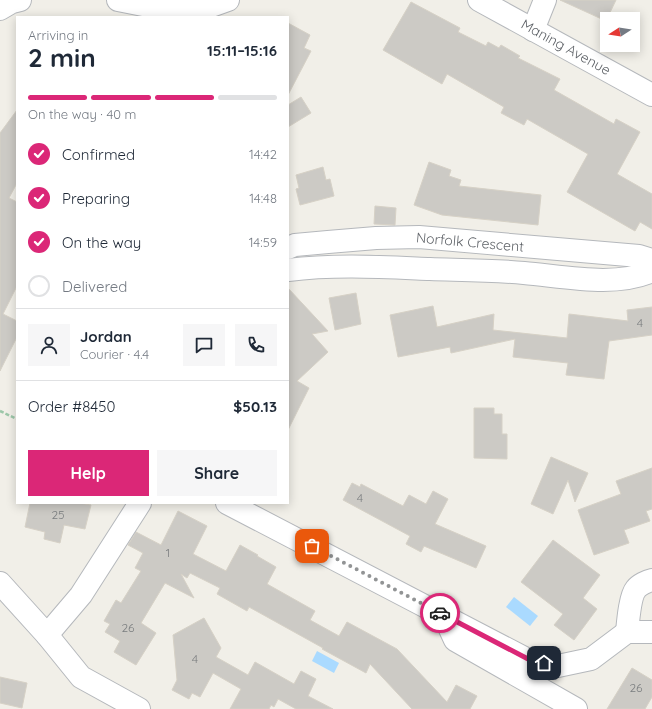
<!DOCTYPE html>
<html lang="en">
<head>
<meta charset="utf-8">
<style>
  :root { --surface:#fff; --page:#f6f6f7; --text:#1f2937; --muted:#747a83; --line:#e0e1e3; --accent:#db2777 }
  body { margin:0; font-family:Quicksand,sans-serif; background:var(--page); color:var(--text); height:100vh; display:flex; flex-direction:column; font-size:15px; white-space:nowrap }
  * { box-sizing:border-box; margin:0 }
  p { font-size:13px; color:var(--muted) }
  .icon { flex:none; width:22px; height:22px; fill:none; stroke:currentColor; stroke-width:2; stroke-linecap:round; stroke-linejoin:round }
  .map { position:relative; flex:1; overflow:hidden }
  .sheet { position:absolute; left:16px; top:16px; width:273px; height:488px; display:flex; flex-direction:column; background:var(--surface); border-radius:0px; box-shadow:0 2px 10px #0003 }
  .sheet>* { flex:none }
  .needle { width:26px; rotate:258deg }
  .buttons { position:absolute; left:600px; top:12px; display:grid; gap:8px }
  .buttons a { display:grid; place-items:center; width:40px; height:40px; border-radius:0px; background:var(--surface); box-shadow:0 2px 10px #0003; font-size:20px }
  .pin { position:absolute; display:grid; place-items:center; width:34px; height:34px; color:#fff; margin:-17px; border-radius:8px; box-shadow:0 2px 6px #0006 }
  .courier { position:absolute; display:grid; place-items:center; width:40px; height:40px; margin:-20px; border:3px solid #db2777; border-radius:50%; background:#fff; color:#222; box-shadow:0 1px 5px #0007 }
  .head em { font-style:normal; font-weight:800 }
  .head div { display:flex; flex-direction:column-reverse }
  .head { display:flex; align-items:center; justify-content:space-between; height:68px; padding:0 12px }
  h1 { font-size:26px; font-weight:800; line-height:30px }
  .bar { display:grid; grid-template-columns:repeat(4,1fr); gap:6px 4px; align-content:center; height:48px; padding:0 12px }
  .bar i { height:5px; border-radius:3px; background:var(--line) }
  .bar .on { background:var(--accent) }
  .bar p { grid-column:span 4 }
  .line { display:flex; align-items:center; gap:10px; padding:0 12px; border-top:1px solid var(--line) }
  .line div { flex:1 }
  .round { display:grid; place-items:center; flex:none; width:42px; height:42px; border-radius:0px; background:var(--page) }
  ol { padding:0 12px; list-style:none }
  li { display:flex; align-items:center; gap:12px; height:44px }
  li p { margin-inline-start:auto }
  li .icon { padding:4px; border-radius:50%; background:var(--accent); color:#fff; stroke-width:4 }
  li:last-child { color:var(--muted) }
  li i { width:22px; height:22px; border:2px solid var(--line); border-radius:50% }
  .cta { display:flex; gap:8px; margin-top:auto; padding:8px 12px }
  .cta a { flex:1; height:46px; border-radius:0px; background:var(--accent); color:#fff; font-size:16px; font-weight:800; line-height:46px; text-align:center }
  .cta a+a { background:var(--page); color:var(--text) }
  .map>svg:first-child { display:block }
</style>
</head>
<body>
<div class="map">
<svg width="652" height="709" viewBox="0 0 652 709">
  <rect width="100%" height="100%" fill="#f1efe8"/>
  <g fill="#aadaff">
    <path d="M514 597 538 616 530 626 506 607Z"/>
    <path d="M317 651 339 663 334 673 312 661Z"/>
  </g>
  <g fill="#cccac5" stroke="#d6d1c6">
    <path d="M560 0H616L606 21Z"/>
    <path d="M411 2 460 28 458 32 486 46 488 42 499 48 501 45 520 56 518 58 560 79 554 90 614 124 616 119 640 132 617 174 652 194V229L640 222 635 231 567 192 588 154 527 119 524 125 501 113 504 107 447 74 442 84 383 50Z"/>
    <path d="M288 23 310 35 304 48 311 51 288 95Z"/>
    <path d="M301 97 311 113 288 127V105Z"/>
    <path d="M17 110V183L9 198 17 202V286L3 314 17 321V337L0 371V133Z"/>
    <path d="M429 162 451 170 449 176 461 180 459 186 541 195 538 225 442 215 414 205Z"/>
    <path d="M323 167 326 180 330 179 334 196 300 205 296 189 299 188 296 175Z"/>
    <path d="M375 206 396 208 395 225 374 224Z"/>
    <path d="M288 288 328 331 312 334 328 352 297 381 309 388 288 430Z"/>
    <path d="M356 293 361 324 335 330 329 298Z"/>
    <path d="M433 306 437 327 494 314 493 330 567 338 569 314 628 321 627 310 652 307V335L609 341 604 379 566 375 568 363 513 357 515 339 451 353 450 347 398 357 390 315Z"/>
    <path d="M474 408H494V414H502V434H507V459L474 458Z"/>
    <path d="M551 457 588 473 575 502 568 480 553 514 531 504Z"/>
    <path d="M652 468V509L646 511 650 521 624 530 629 543 594 555 578 510 621 494 616 481Z"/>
    <path d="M352 483 360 487 361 484 403 506 409 495 426 504 433 491 448 499 435 524 486 546 476 568 424 546 421 552 406 544 410 536 343 500Z"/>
    <path d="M30 503H79L91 505 85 529 64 525 60 543 44 539 45 532 25 527Z"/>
    <path d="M178 511 207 526 193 554 226 571 240 545 258 555 257 556 276 567 267 584 315 611 310 620 339 636 347 622 397 649 447 702 456 685 477 696 470 709H412L370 664 366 673 322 649 323 648 249 607 247 611 217 594 220 588 190 573 187 578 181 574 194 598 165 583 141 623 156 633 136 665 114 652 120 641 105 632 110 624 104 621 116 600 121 603 141 571 135 568 143 553 128 545 136 532 161 545Z"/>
    <path d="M553 540 600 575 583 598 597 609 574 640 554 625 563 614 521 582Z"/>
    <path d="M204 618 221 648 216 657 248 675 255 662 294 684 301 671 316 679 308 696 333 709H296L278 699 274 707 271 705 269 709H230L241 689 213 673 200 697 192 693 189 699 172 690 177 680 173 635Z"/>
    <path d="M632 668 652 680V697L645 709H607Z"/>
    <path d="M0 677 27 683 22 708 0 703Z"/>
  </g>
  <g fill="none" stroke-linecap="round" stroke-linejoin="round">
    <defs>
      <g id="minor">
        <path d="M118 0 158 8 203 9 228 0"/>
        <path d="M479 0 652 95"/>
        <path d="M0 9 12 2 20 0"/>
        <path d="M533 30 545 0"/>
        <path d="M288 248 295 245 328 242 376 238 419 237 639 256 652 260"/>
        <path d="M288 270C335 264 383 267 430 269 461 270 493 270 524 273 562 276 616 288 652 271"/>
        <path d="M227 503 530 661 558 666 591 659 627 632H652"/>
        <path d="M0 583 47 635 81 595 140 503"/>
        <path d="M444 616 455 640 576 709"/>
        <path d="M627 632C628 622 630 596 636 589 639 585 647 581 652 580"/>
        <path d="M47 635 81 677 139 709"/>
      </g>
    </defs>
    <use href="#minor" stroke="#b5b8bc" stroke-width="24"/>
    <path stroke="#9cc7a9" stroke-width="2.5" stroke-dasharray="4 2" stroke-linecap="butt" d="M0 411 17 419"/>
    <use href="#minor" stroke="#fff" stroke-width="22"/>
  </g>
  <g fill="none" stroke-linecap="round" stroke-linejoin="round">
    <path stroke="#929495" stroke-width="4" stroke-dasharray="0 7.2" d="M312 546 440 613"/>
    <path stroke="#db2777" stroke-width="5" d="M440 613 530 660 544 663"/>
  </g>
  <g text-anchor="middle" stroke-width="3" stroke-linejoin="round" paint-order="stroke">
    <g font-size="12" fill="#7a7d7f">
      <text x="640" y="327">4</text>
      <text x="360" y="502">4</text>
      <text x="58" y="519">25</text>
      <text x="168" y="557">1</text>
      <text x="128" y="632">26</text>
      <text x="195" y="663">4</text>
      <text x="636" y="692">26</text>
    </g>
    <g font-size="14" fill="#5f6368" stroke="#fff">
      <text transform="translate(566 47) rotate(29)" y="5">Maning Avenue</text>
      <text transform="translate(470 242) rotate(5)" y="5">Norfolk Crescent</text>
    </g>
  </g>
</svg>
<div class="buttons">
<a><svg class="needle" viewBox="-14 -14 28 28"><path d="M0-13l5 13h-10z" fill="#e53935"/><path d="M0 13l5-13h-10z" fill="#747a83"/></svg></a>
</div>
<div class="pin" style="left:312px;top:546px;background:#ea580c"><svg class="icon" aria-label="bag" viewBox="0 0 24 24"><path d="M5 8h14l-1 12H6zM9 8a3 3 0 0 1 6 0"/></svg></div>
<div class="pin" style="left:544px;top:663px;background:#1f2937"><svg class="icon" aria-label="home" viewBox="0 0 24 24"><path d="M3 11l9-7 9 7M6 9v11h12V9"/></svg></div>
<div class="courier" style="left:440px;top:613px"><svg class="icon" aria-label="car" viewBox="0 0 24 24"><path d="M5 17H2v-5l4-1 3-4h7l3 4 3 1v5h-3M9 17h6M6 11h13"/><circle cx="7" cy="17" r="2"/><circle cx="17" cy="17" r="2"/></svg></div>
<section class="sheet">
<div class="head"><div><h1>2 min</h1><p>Arriving in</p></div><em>15:11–15:16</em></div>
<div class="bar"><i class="on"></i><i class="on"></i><i class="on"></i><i></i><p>On the way · 40 m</p></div>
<ol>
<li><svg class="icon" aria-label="check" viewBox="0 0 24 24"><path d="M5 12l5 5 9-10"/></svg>Confirmed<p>14:42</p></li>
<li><svg class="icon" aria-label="check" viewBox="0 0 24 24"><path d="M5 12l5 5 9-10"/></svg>Preparing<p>14:48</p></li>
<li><svg class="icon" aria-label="check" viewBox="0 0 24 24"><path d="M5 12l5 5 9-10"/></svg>On the way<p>14:59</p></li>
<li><i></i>Delivered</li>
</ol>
<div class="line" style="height:72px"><a class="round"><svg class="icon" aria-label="person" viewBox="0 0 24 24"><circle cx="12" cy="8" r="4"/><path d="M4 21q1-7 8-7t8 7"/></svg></a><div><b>Jordan</b><p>Courier · 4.4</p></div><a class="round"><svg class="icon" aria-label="chat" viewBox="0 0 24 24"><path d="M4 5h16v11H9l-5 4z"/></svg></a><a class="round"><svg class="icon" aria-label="phone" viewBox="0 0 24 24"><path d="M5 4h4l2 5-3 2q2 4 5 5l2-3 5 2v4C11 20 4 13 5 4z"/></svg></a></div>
<div class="line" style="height:52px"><div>Order #8450</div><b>$50.13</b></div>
<div class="cta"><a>Help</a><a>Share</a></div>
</section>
</div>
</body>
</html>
